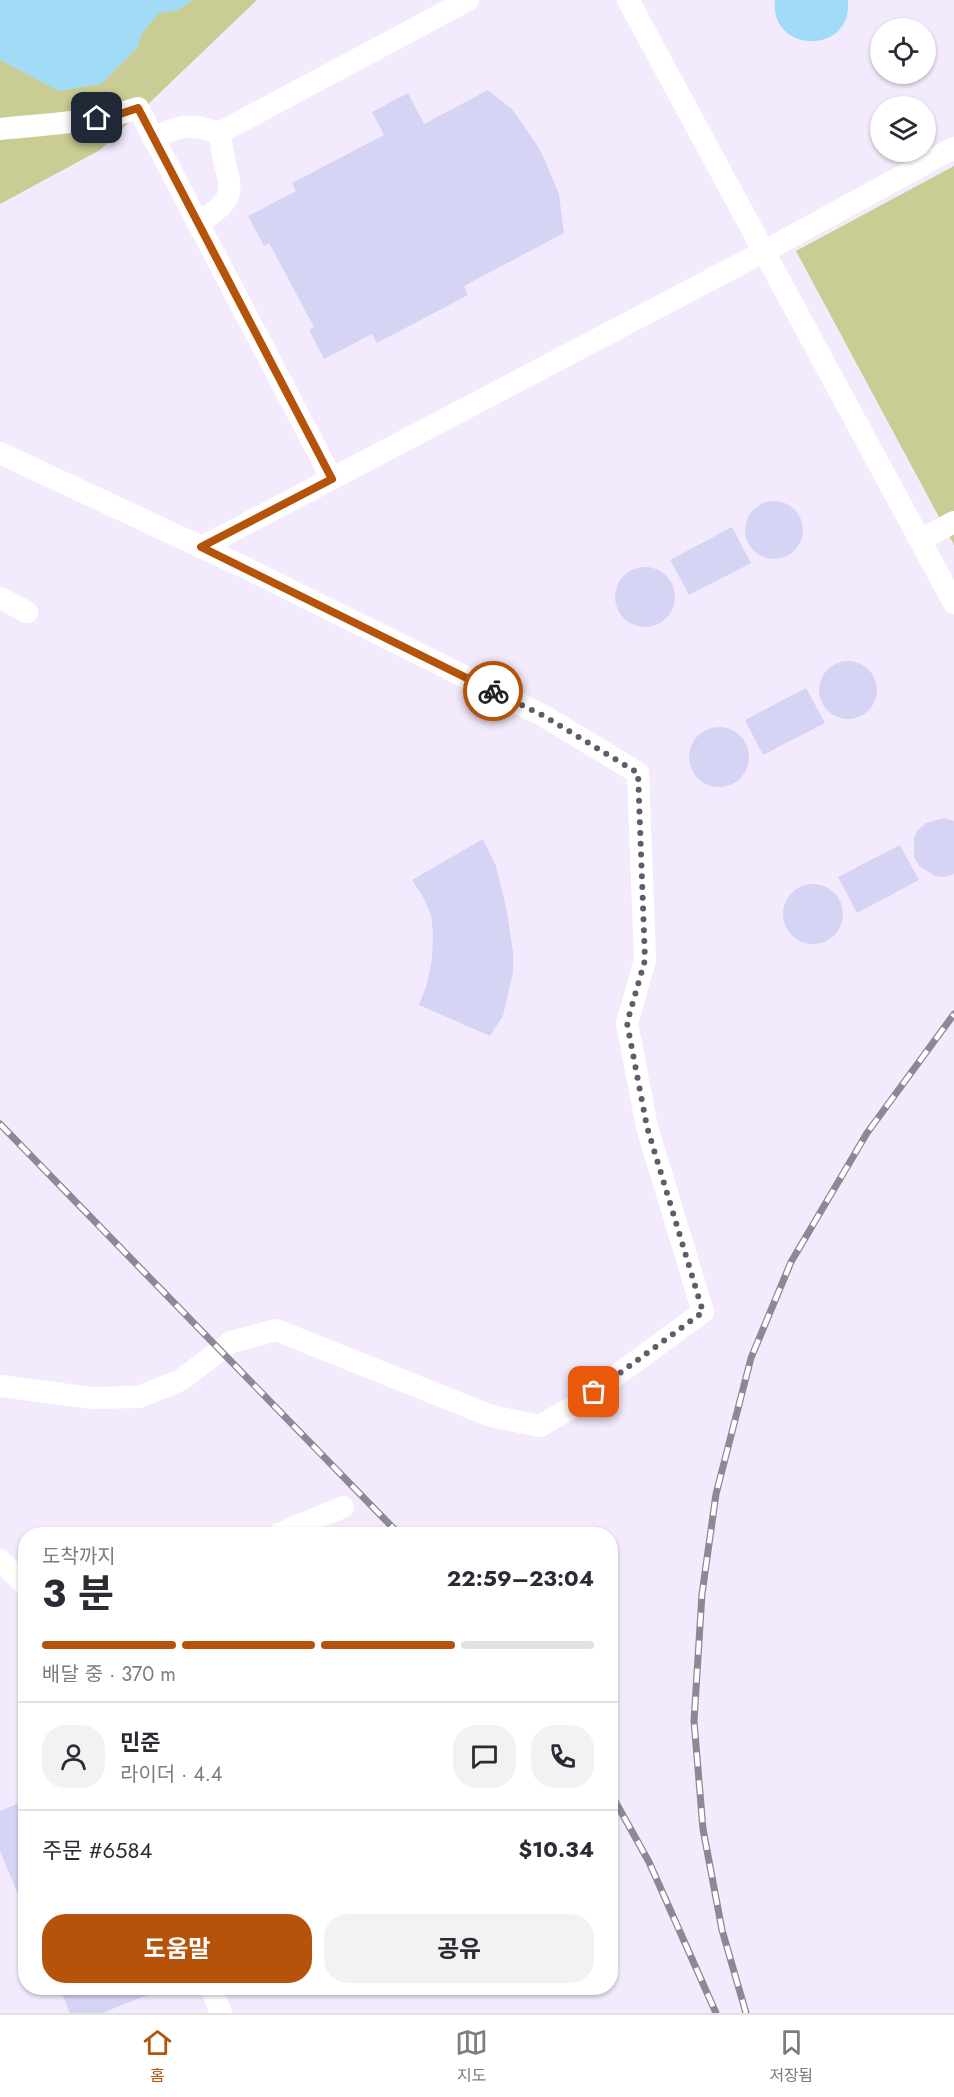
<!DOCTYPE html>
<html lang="ko">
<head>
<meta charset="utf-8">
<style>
  :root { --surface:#fff; --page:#f2f2f3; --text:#2b2b33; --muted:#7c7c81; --line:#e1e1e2; --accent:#b45309 }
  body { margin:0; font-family:Jost,"Noto Sans KR",sans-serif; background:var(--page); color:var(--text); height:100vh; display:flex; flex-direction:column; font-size:22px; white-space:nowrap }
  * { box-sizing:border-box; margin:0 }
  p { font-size:20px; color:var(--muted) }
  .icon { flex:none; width:33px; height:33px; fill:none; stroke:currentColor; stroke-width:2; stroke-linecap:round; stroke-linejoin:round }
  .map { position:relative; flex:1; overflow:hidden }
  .panel { position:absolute; left:18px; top:1527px; width:600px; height:468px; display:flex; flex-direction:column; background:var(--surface); border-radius:24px; box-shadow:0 2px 4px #0004 }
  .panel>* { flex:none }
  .tools { position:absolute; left:870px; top:18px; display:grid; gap:12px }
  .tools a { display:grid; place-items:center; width:66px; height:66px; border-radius:50%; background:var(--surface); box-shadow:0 2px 4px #0004; font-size:30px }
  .pin { position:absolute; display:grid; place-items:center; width:51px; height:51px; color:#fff; margin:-26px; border-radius:12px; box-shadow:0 3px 9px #0006 }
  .courier { position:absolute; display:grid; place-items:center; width:60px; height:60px; margin:-30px; border:4px solid #b45309; border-radius:50%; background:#fff; color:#222; box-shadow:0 2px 8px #0007 }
  .headline em { font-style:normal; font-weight:700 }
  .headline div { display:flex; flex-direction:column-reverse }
  .headline { display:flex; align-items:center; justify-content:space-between; height:102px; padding:0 24px }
  h1 { font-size:39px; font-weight:700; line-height:45px }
  .bar { display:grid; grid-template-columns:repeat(4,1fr); gap:9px 6px; align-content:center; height:72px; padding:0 24px }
  .bar i { height:8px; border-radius:4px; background:var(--line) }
  .bar .on { background:var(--accent) }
  .bar p { grid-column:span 4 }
  .line { display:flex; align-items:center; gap:15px; padding:0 24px; border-top:2px solid var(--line) }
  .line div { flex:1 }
  .round { display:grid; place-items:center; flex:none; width:63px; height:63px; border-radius:24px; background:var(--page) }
  .button { display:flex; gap:12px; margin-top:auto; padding:12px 24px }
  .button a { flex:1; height:69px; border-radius:24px; background:var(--accent); color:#fff; font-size:24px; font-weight:700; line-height:69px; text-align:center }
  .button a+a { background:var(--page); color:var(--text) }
  .dock { display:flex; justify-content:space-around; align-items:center; height:84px; border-top:2px solid var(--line); background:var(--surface); font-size:16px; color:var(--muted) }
  .dock a { display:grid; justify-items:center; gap:3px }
  .dock .on { color:var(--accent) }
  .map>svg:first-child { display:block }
</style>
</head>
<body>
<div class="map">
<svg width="954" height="2013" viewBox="0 0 954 2013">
  <rect width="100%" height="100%" fill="#f3ebfd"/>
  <g fill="#cacd93">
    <path d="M0 0H257L100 150 0 204Z"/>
    <path d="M954 166V545L796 251Z"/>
  </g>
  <g fill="#a1dbf6">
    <path d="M0 0H193L176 11 159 13 141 35 138 47 101 84 59 91 0 60Z"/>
    <path d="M775 0H848C853 56 769 54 775 0Z"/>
  </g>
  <g fill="#d5d4f5">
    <path d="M488 90 512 109 535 142 543 156 559 194 564 233 464 286 468 295 377 343 372 334 324 359 309 330 314 327 269 243 264 246 248 216 296 191 292 183 384 135 372 112 408 93 424 124Z"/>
    <circle cx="774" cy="530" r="29"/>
    <path d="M732 527 751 563 689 595 670 560Z"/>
    <circle cx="645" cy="597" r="30"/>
    <circle cx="848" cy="690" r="29"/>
    <path d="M806 688 825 723 763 755 745 720Z"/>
    <circle cx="719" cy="757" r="30"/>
    <path d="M944 818 954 821V874L944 877 935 876 919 866 914 857V838L918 830 926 823Z"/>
    <path d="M483 839 496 866 507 911 513 952V972L503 1016 490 1036 419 1005 427 984 432 959 433 932 431 915 423 897 412 880Z"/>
    <path d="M900 845 919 880 857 913 838 877Z"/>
    <circle cx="813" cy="914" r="30"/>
    <path d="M19 1803 26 1819 25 1911 0 1851V1811Z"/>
    <path d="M60 1988H165L102 2013H70Z"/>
  </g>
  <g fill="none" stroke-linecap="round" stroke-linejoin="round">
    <g stroke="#fff" stroke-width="22">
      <path d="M628 0 954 603"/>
      <path d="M0 129C46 124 94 123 138 108L332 479"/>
      <path d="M154 139C168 131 180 125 196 127 205 128 212 132 221 132L468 0"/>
      <path d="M197 222C254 194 218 175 221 132"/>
      <path d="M0 453 244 567 544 716 638 773 645 960 627 1023 647 1127 703 1312 576 1405 540 1426 491 1416 276 1330 231 1342 181 1380 139 1397 92 1398 0 1386"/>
      <path d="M920 540 954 522"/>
      <path d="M202 547 765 251 954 148"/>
      <path d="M0 598 27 612"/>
      <path d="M279 1534 343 1507"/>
      <path d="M0 1560 26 1586"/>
      <path d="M211 1988 221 2013"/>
    </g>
    <defs>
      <g id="rail">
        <path d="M0 1124 399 1534"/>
        <path d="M610 1792 649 1862 716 2013"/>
        <path d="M746 2013 722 1930 703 1829 694 1721 702 1594 716 1494 751 1358 791 1262 867 1133 954 1014"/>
      </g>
    </defs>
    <use href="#rail" stroke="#8e8896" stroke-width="7"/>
    <use href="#rail" stroke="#fff" stroke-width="4.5" stroke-dasharray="14" stroke-linecap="butt"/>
  </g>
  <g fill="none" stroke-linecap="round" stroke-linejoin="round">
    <path stroke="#625c69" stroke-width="6" stroke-dasharray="0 10.8" d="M493 691 544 716 638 773 645 960 627 1023 647 1127 703 1312 594 1392"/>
    <path stroke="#b45309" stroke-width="8" d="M97 118 117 115 138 108 332 479 201 547 493 691"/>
  </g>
</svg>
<div class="tools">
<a><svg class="icon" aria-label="locate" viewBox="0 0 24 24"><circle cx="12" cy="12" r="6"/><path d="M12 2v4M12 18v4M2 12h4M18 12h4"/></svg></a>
<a><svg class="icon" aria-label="layers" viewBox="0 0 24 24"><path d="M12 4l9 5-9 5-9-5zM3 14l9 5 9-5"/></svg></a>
</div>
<div class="pin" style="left:594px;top:1392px;background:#ea580c"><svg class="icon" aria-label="bag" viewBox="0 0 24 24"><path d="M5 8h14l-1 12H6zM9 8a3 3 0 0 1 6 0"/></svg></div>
<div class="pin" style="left:97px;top:118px;background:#1f2937"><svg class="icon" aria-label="home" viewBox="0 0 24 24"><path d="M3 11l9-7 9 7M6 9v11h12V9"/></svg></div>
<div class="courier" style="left:493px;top:691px"><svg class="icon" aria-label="bike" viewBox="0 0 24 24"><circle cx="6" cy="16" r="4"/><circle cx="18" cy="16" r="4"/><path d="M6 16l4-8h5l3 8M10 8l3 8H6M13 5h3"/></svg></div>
<section class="panel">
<div class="headline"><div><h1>3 분</h1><p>도착까지</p></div><em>22:59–23:04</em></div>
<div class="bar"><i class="on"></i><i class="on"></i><i class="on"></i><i></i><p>배달 중 · 370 m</p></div>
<div class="line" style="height:108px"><a class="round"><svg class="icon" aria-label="person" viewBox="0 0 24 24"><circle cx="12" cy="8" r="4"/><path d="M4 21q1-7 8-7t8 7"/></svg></a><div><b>민준</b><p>라이더 · 4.4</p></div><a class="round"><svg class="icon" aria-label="chat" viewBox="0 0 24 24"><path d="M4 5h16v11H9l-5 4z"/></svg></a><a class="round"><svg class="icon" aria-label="phone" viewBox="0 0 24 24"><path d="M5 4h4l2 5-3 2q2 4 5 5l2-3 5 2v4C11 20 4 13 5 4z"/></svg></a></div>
<div class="line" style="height:78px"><div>주문 #6584</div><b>$10.34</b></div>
<div class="button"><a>도움말</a><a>공유</a></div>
</section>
</div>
<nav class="dock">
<a class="on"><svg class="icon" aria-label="home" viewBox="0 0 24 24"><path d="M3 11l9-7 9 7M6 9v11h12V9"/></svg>홈</a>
<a><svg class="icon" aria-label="map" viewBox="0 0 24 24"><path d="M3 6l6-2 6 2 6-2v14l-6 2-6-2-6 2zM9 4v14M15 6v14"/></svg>지도</a>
<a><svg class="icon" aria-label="saved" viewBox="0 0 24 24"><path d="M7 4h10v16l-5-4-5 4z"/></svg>저장됨</a>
</nav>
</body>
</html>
